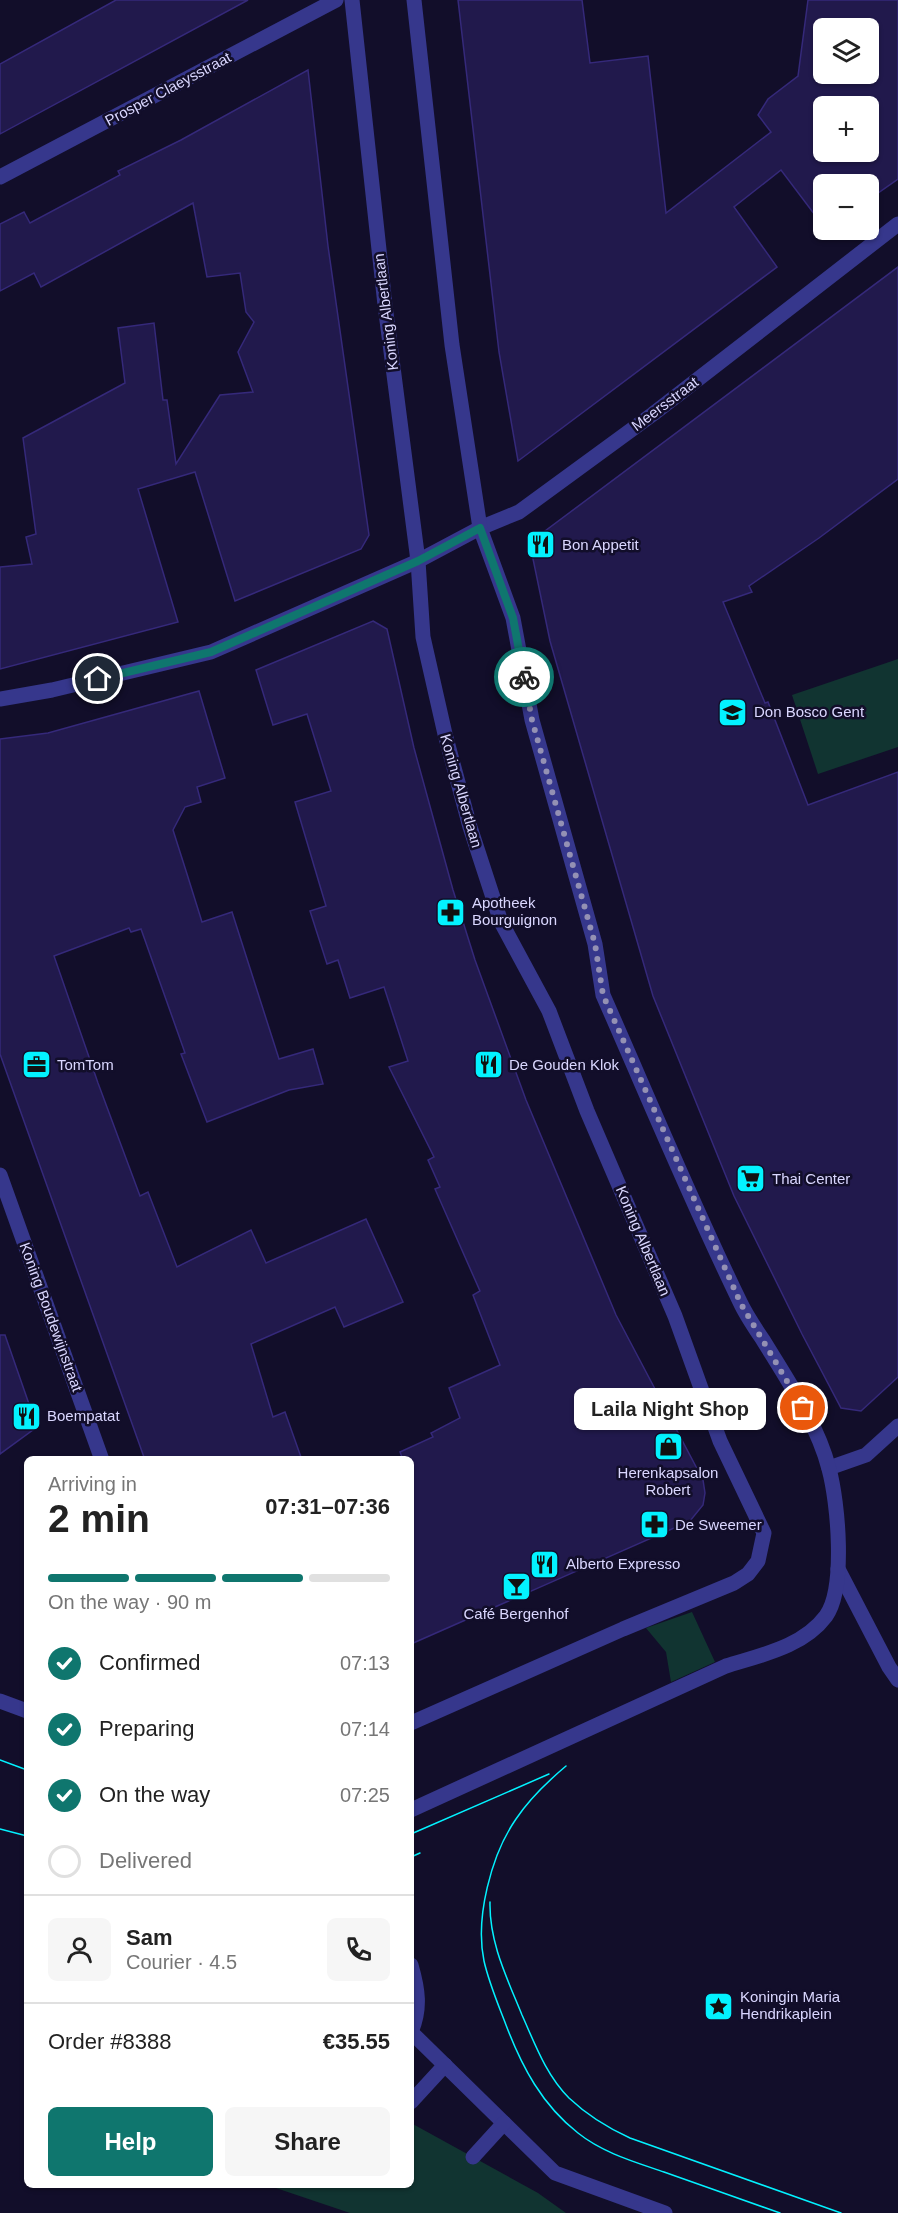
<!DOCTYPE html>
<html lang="en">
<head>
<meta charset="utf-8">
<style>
  :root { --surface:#fff; --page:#f6f6f6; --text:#222; --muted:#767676; --line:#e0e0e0; --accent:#0f766e }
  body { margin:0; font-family:Arial,sans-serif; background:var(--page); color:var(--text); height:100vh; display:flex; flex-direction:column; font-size:22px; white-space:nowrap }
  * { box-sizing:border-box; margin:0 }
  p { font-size:20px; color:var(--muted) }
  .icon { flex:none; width:33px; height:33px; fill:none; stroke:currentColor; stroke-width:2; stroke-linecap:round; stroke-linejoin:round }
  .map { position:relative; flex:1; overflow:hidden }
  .details { position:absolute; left:24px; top:1456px; width:390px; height:732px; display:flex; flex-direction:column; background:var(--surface); border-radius:9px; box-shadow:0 2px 4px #0004 }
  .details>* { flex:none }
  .fabs { position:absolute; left:813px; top:18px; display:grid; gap:12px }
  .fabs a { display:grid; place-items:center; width:66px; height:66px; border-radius:9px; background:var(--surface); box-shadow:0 2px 4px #0004; font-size:30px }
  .pin { position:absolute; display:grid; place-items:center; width:51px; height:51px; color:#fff; margin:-26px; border:3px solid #fff; border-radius:50%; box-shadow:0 2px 6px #0007 }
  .courier { position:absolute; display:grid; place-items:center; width:60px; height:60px; margin:-30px; border:4px solid #0f766e; border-radius:50%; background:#fff; color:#222; box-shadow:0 2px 8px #0007 }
  .bubble { position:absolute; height:42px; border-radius:9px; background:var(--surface); box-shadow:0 2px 4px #0004; font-size:20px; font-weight:600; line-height:42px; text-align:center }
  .overview em { font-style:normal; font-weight:600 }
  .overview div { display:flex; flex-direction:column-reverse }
  .overview { display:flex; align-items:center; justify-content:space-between; height:102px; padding:0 24px }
  h1 { font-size:39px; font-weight:600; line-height:45px }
  .bar { display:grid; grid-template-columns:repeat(4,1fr); gap:9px 6px; align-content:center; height:72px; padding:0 24px }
  .bar i { height:8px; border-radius:4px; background:var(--line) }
  .bar .selected { background:var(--accent) }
  .bar p { grid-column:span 4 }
  .line { display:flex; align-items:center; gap:15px; padding:0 24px; border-top:2px solid var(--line) }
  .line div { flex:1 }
  .round { display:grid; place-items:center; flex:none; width:63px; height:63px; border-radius:9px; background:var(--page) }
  ol { padding:0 24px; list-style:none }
  li { display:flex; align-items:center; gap:18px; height:66px }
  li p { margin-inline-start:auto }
  li .icon { padding:6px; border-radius:50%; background:var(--accent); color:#fff; stroke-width:4 }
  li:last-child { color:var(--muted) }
  li i { width:33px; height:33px; border:3px solid var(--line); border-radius:50% }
  .cta { display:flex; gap:12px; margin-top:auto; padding:12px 24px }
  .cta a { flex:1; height:69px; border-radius:9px; background:var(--accent); color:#fff; font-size:24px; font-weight:600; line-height:69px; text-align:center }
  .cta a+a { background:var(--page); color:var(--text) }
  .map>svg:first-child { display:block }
</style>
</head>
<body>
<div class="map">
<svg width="898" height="2213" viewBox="0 0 898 2213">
  <rect width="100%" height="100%" fill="#120e2a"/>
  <g fill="#113431">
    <path d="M898 659V747L818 774 792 695Z"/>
    <path d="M692 1612 715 1662 671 1682 666 1652 646 1628Z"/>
    <path d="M411 2123 538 2193 566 2213H350L270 2186H411Z"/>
  </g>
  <g fill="#21194c" stroke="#35297a" stroke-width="1.5" fill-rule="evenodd">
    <path d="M116 0H248L0 134V64Z"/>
    <path d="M458 0H582L590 63 648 56 666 213 771 132 758 115 768 99 798 76 808 0H898V179L868 200V184H824V227L781 170 734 207 777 267 518 461 499 352ZM824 28H868V74H824ZM824 106H868V152H824Z"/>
    <path d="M308 70 328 246 369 535 361 549 235 601 195 472 138 489 178 622 0 669V567L32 564 26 537 36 534 23 438 125 383 118 328 154 323 163 400H167L176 464 220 395 253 392 238 352 254 322 246 312 240 273 207 277 193 203 41 287 34 273 0 291V224L24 212 30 223 120 175 118 171 181 140Z"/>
    <path d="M898 267V479L819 538 749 586 752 592 723 602 765 703 768 702 808 805 898 772V1377L861 1411 841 1408 802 1334 734 1196 653 996 550 641 533 559V552L541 534Z"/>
    <path d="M373 621 387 629 414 748 453 890 475 960 526 1100 616 1315 703 1480 705 1493 703 1505 690 1521 411 1644V1460H403L400 1452 433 1437 431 1433 460 1418 449 1388 500 1365 473 1295 480 1291 435 1189 440 1187 428 1160 434 1157 389 1067 408 1061 384 987 350 998 338 960 327 964 310 911 326 906 295 802 331 791 307 714 273 725 256 670Z"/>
    <path d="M199 691 225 778 197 787 201 802 185 807 173 830 187 874 202 922 232 912 279 1059 313 1049 323 1084 289 1090 207 1122 181 1054 185 1053 141 929 131 932 129 928 54 956 98 1083 140 1196 148 1192 177 1267 251 1230 266 1263 366 1219 403 1302 344 1327 335 1307 251 1344 273 1417 285 1412 302 1460H145L0 1054V739L48 733Z"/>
    <path d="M0 1335H5L37 1427 0 1454Z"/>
  </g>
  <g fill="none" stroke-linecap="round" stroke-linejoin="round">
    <g stroke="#36378c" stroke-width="15">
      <path d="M0 177 336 0"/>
      <path d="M0 699 52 690 211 652 418 561 480 528 519 512 653 414 898 224"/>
      <path d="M0 1175 102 1460"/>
      <path d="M829 1468 866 1455 898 1426"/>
      <path d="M411 1965C418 1989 421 2009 411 2032"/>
      <path d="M411 2032 555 2173 665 2213"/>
      <path d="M411 2102 445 2065"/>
      <path d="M473 2157 504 2123"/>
    </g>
    <g stroke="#36378c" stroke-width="15">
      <path d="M352 0 385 305 418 561 423 637 445 734 470 827 501 922 549 1011 587 1111 675 1316 720 1441 764 1533 758 1561 748 1574 734 1583 623 1629 411 1723"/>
      <path d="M838 1569 889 1667 898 1680"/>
      <path d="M0 1701 27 1711"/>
      <path d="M411 1810 726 1666C761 1655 803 1647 826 1616 846 1588 838 1502 829 1469 818 1425 787 1379 763 1340 755 1328 746 1315 740 1302 691 1201 648 1097 603 995L595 944 532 720 513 618 480 528 452 345 414 0"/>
    </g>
    <g stroke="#03f2ff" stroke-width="1.5">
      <path d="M0 1760 27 1770"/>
      <path d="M566 1766C547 1782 530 1798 516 1819 491 1855 475 1918 484 1961 489 1983 498 2004 506 2025 522 2067 542 2105 578 2133 603 2153 635 2162 664 2172 703 2186 741 2199 780 2213"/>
      <path d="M0 1829 27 1836"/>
      <path d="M411 1834 549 1774"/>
      <path d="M411 1857 420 1853"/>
      <path d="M490 1902C489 1942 507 1978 522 2015 535 2044 546 2075 569 2098 587 2115 608 2128 630 2138L841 2213"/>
    </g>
  </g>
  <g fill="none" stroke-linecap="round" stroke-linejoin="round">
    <path stroke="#9491b4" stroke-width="6" stroke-dasharray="0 10.8" d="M524 677 532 720 595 944 603 995 741 1304 803 1408"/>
    <path stroke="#0f766e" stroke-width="8" d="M98 679 211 652 418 561 480 528 513 618 524 677"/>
  </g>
  <defs>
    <symbol id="restaurant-square" viewBox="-11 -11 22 22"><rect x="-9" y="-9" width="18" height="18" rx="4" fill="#03f2ff" stroke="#120e2a"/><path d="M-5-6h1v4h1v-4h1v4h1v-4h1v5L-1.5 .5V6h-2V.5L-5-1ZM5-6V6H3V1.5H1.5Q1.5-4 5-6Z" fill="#111"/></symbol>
    <symbol id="school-square" viewBox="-11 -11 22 22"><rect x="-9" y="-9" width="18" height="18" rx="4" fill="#03f2ff" stroke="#120e2a"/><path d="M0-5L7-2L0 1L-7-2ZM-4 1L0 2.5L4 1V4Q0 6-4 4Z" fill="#111"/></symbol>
    <symbol id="pharmacy-square" viewBox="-11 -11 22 22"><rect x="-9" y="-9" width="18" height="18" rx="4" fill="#03f2ff" stroke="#120e2a"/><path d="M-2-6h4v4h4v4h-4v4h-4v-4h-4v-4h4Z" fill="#111"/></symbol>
    <symbol id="office-square" viewBox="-11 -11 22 22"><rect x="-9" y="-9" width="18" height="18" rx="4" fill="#03f2ff" stroke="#120e2a"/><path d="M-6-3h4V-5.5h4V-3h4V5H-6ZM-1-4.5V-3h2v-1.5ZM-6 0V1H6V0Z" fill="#111"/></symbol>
    <symbol id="supermarket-square" viewBox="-11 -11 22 22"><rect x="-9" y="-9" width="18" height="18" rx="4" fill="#03f2ff" stroke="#120e2a"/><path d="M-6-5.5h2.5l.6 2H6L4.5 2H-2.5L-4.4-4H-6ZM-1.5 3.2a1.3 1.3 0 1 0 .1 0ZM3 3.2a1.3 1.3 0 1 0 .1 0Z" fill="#111"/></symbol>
    <symbol id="shop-square" viewBox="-11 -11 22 22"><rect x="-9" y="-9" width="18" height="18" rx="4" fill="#03f2ff" stroke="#120e2a"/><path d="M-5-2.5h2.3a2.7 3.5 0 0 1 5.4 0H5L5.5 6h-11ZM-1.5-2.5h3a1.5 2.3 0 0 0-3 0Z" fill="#111"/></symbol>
    <symbol id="bar-square" viewBox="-11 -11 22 22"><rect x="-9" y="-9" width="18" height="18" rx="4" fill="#03f2ff" stroke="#120e2a"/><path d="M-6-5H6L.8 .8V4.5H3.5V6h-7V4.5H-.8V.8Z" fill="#111"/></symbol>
    <symbol id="sight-square" viewBox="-11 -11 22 22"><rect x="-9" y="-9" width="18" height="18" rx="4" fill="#03f2ff" stroke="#120e2a"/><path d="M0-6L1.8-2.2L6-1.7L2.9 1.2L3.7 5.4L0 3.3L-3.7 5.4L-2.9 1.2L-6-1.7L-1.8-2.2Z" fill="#111"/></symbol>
  </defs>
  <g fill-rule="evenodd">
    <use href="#restaurant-square" x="524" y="528" width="33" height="33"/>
    <use href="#school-square" x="716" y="696" width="33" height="33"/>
    <use href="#pharmacy-square" x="434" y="896" width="33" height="33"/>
    <use href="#office-square" x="20" y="1048" width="33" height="33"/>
    <use href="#restaurant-square" x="472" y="1048" width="33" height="33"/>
    <use href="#supermarket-square" x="734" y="1162" width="33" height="33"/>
    <use href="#restaurant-square" x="10" y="1400" width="33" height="33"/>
    <use href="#shop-square" x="652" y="1430" width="33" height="33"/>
    <use href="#pharmacy-square" x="638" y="1508" width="33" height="33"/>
    <use href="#restaurant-square" x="528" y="1548" width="33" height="33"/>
    <use href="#bar-square" x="500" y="1570" width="33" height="33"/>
    <use href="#sight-square" x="702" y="1990" width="33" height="33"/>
  </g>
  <g text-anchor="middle" stroke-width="5" stroke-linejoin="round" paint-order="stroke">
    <g font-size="15" fill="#dad7ff" stroke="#120e2a">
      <text transform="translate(168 89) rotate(-28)" y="5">Prosper Claeysstraat</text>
      <text transform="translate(386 312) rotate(-97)" y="5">Koning Albertlaan</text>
      <text transform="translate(665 404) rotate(-37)" y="5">Meersstraat</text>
      <text transform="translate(461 791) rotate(74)" y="5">Koning Albertlaan</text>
      <text transform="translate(643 1241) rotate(67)" y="5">Koning Albertlaan</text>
      <text transform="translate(51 1317) rotate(70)" y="5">Koning Boudewijnstraat</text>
    </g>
    <g font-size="15" fill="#dad7ff" stroke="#120e2a" text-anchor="start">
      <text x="562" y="550">Bon Appetit</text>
      <text x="754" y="717">Don Bosco Gent</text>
      <text x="472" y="908">Apotheek<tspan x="472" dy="17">Bourguignon</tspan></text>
      <text x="57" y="1070">TomTom</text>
      <text x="509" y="1070">De Gouden Klok</text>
      <text x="772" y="1184">Thai Center</text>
      <text x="47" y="1421">Boempatat</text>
      <text x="668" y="1478" text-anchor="middle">Herenkapsalon<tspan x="668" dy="17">Robert</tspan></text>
      <text x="675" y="1530">De Sweemer</text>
      <text x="566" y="1569">Alberto Expresso</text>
      <text x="516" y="1619" text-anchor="middle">Café Bergenhof</text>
      <text x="740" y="2002">Koningin Maria<tspan x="740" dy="17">Hendrikaplein</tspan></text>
    </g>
  </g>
</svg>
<div class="fabs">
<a><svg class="icon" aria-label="layers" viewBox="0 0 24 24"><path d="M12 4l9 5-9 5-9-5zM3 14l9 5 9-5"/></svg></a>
<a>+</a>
<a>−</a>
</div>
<div class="pin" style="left:803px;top:1408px;background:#ea580c"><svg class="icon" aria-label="bag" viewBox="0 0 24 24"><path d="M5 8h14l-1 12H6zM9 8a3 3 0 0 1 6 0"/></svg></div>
<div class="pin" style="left:98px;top:679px;background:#1f2937"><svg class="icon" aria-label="home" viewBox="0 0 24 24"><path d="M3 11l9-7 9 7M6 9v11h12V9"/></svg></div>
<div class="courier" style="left:524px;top:677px"><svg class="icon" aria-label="bike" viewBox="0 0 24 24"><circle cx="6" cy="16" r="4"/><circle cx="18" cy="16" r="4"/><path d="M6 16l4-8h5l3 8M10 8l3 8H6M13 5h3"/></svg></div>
<div class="bubble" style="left:574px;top:1388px;width:192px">Laila Night Shop</div>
<section class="details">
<div class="overview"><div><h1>2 min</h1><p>Arriving in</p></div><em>07:31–07:36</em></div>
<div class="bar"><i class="selected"></i><i class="selected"></i><i class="selected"></i><i></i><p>On the way · 90 m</p></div>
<ol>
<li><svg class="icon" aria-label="check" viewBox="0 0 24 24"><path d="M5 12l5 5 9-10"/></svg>Confirmed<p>07:13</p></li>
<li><svg class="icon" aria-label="check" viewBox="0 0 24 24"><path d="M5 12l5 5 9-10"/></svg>Preparing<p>07:14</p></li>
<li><svg class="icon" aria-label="check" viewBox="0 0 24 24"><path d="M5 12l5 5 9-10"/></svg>On the way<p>07:25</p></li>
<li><i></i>Delivered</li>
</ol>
<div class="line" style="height:108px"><a class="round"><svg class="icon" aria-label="person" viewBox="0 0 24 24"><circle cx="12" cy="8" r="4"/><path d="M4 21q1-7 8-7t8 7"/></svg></a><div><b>Sam</b><p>Courier · 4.5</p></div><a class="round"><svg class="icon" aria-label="phone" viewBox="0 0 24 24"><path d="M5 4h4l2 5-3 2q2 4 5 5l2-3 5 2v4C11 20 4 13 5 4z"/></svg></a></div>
<div class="line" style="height:78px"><div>Order #8388</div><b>€35.55</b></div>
<div class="cta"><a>Help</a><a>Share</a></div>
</section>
</div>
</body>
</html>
